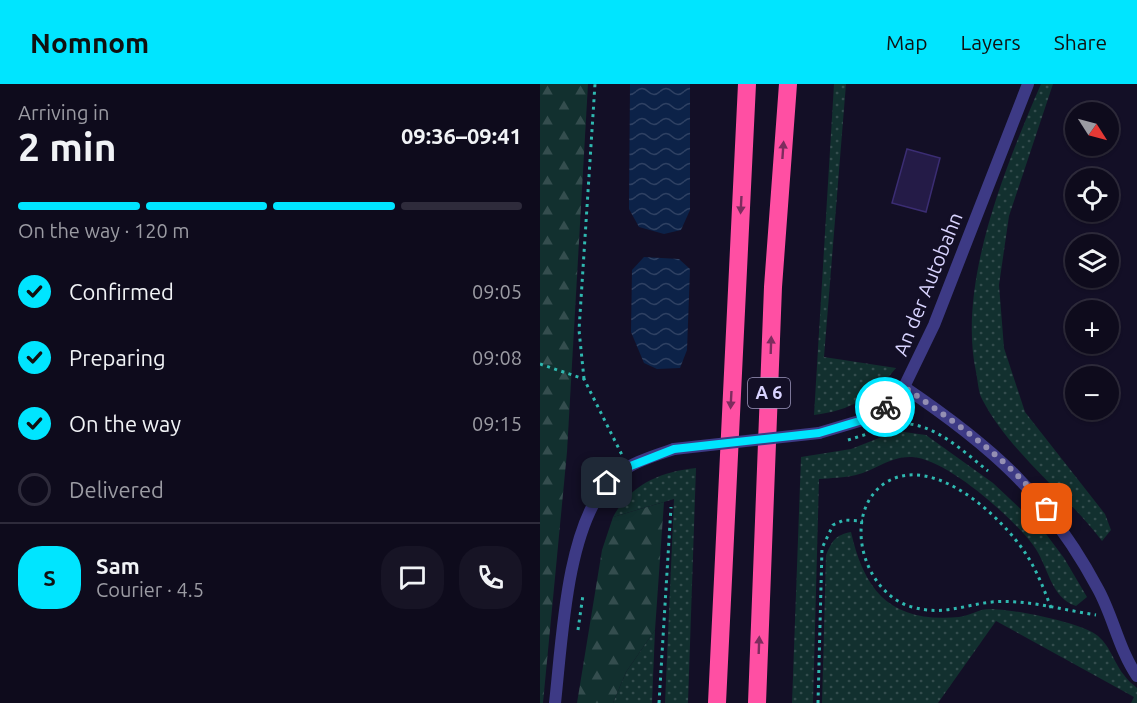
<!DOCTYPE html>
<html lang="en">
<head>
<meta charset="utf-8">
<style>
  :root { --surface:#0e0b1c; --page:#171425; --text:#f1f3f6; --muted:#9b9ba3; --line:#2e2b3b; --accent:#00e5ff }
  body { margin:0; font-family:Ubuntu,sans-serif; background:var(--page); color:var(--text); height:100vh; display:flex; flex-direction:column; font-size:22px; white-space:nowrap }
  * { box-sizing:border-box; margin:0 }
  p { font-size:20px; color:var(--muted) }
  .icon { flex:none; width:33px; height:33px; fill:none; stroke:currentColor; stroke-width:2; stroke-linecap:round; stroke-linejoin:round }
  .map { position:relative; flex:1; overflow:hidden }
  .details { display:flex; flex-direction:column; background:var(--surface); width:540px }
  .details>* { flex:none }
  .needle { width:39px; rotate:126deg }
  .buttons { position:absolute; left:525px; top:18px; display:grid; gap:12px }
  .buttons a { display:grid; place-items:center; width:54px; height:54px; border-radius:50%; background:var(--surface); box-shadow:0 2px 4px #0004,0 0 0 2px var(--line); font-size:30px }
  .pin { position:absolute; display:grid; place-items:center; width:51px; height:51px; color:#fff; margin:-26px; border-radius:12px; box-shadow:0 3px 9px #0006 }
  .courier { position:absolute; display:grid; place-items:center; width:60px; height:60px; margin:-30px; border:4px solid #00e5ff; border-radius:50%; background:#fff; color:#222; box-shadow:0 2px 8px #0007 }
  .overview em { font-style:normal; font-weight:600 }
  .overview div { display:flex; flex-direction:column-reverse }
  .overview { display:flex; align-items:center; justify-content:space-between; height:102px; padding:0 18px }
  h1 { font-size:39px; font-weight:600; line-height:45px }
  .bar { display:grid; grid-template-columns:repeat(4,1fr); gap:9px 6px; align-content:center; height:72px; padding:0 18px }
  .bar i { height:8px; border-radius:4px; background:var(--line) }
  .bar .active { background:var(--accent) }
  .bar p { grid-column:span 4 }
  .line { display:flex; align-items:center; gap:15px; padding:0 18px; border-top:2px solid var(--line) }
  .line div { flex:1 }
  .round { display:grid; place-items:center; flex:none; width:63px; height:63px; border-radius:24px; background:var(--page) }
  ol { padding:0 18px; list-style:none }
  li { display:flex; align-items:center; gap:18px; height:66px }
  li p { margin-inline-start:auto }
  li .icon { padding:6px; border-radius:50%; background:var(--accent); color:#111; stroke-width:4 }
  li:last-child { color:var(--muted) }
  li i { width:33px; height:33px; border:3px solid var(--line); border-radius:50% }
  header { display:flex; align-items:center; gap:36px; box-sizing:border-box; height:84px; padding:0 30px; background:var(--accent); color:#111 }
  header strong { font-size:28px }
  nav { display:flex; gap:33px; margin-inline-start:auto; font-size:21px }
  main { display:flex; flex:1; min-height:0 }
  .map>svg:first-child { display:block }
</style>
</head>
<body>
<header>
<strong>Nomnom</strong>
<nav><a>Map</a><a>Layers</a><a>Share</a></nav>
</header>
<main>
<section class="details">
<div class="overview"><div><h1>2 min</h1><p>Arriving in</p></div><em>09:36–09:41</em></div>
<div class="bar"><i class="active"></i><i class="active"></i><i class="active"></i><i></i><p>On the way · 120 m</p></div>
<ol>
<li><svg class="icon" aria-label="check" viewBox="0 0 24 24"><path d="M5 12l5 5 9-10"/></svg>Confirmed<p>09:05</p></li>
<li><svg class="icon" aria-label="check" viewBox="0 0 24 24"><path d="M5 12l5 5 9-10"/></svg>Preparing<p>09:08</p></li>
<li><svg class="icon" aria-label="check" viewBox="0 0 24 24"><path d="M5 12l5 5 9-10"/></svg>On the way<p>09:15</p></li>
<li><i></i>Delivered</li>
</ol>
<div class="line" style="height:108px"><b class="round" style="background:var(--accent);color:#111">S</b><div><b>Sam</b><p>Courier · 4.5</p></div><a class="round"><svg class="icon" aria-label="chat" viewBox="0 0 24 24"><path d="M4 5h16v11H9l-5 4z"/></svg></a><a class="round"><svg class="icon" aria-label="phone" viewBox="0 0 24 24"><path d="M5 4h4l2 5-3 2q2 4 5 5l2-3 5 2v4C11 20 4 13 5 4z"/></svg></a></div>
</section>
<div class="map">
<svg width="597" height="619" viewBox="0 0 597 619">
  <defs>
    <pattern id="grass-dots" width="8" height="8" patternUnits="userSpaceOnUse" patternTransform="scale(1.5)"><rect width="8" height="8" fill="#12302f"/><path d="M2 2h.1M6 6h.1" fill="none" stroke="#344d4e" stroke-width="1.8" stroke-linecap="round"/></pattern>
    <pattern id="forest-firs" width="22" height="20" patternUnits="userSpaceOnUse" patternTransform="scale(1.5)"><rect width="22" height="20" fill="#12302f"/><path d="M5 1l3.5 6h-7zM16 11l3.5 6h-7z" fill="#344d4e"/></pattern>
    <pattern id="water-waves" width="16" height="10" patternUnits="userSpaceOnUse" patternTransform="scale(1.5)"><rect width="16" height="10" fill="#0c2248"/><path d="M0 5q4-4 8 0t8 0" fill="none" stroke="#2f4163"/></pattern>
  </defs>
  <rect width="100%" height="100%" fill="#130f26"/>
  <g fill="url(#grass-dots)">
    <path d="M294 0H306L284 273 356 284C331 314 312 326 274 331Z"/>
    <path d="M501 0H513L469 132 459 201 464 264 485 328 565 430 571 446 562 457C525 408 470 369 442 315 438 307 438 297 436 288 417 199 466 81 501 0Z"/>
    <path d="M357 347 386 351 453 399 503 446 524 474 547 513 536 522C510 514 508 480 493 461 472 433 407 375 372 373 350 372 336 386 316 391 304 394 291 394 279 395L273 619H252L261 373 311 365Z"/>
    <path d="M156 384 148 619H125L134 415 73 433C91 400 120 388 156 384Z"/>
    <path d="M311 448C325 510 353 539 419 533 429 532 439 525 449 525 473 525 531 537 552 548 570 558 572 576 584 591 587 596 593 600 597 604V619H591L594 613 456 537 398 619H282L286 471C292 457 295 451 311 448Z"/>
    <path d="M115 546 112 619H73L86 588Z"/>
  </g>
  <g fill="url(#forest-firs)">
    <path d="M0 0H48L27 368 3 619H0Z"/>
    <path d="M124 418 115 546 86 588 73 619H37L62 466 73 433Z"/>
  </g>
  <g fill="url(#water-waves)">
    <path d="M90 0H150V126L141 146 124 150 99 143 89 125Z"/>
    <path d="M104 173 139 175 150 185 147 266 140 284 117 285 104 279 91 248 92 186Z"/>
  </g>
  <path fill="#241b47" stroke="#3b2d73" stroke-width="1.5" d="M367 65 400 74 386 128 352 119Z"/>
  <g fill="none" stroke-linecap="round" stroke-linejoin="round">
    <g stroke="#2fb8b0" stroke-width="3" stroke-dasharray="3 4.5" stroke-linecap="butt">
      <path d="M0 280 44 295 82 371"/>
      <path d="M44 295 39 246 55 0"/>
      <path d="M341 344C382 327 418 363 448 387"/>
      <path d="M308 356 327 350"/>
      <path d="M511 524C504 505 497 487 486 470 462 433 393 368 345 399 301 429 322 509 372 523 404 532 422 521 452 518 486 515 523 526 556 531"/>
      <path d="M38 546 43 511"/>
      <path d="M119 619 131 423"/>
      <path d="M278 619 282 464 293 441 304 436 323 437"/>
    </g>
    <g stroke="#3d3a85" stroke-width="12">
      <path d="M364 303C450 361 508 411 558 505 573 532 579 566 597 592"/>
      <path d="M279 349 326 335 345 323 364 303 394 241 488 0"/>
      <path d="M15 619C22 557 26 449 66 401 82 381 110 373 134 365"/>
    </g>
    <g stroke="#ff4fa3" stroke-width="18">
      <path d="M177 619 207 0"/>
      <path d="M217 619 233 203 248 0"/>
    </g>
    <path stroke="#3d3a85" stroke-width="12" d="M134 365 279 349"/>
  </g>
  <defs><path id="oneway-solid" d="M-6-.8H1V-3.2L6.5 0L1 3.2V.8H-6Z" transform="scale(1.5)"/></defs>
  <g fill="#7d2c5e">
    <use href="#oneway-solid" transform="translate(243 66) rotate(-86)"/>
    <use href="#oneway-solid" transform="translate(201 121) rotate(93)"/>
    <use href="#oneway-solid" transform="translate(231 261) rotate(-88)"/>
    <use href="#oneway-solid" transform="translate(191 316) rotate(93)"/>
    <use href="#oneway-solid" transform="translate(219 561) rotate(-88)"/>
  </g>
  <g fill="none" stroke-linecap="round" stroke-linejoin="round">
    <path stroke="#948fb3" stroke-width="6" stroke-dasharray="0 10.8" d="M345 323 364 303C415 338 469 375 507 425"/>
    <path stroke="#00e5ff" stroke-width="8" d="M67 399 88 383 134 365 279 349 326 335 345 323"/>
  </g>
  <g text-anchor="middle" stroke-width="5" stroke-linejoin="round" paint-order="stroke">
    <rect fill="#130f26" stroke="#9e99be" stroke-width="1.5" x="208" y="294" width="42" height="30" rx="4.5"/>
    <g font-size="18" font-weight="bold" fill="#d9d4ff">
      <text x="229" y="315">A 6</text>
    </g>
    <g font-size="20" fill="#d9d4ff" stroke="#130f26">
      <text transform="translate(388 200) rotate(-68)" y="7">An der Autobahn</text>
    </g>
  </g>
</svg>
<div class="buttons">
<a><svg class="needle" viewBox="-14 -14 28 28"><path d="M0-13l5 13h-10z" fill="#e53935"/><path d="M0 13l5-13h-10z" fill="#9b9ba3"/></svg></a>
<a><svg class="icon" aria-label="locate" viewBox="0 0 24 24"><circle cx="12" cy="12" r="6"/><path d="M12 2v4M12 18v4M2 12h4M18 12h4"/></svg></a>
<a><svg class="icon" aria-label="layers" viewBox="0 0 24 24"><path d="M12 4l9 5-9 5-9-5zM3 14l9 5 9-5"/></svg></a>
<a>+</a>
<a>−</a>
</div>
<div class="pin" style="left:507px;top:425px;background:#ea580c"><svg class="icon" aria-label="bag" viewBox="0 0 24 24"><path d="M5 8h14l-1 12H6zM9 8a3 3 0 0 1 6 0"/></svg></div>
<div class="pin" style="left:67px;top:399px;background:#1f2937"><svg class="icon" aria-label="home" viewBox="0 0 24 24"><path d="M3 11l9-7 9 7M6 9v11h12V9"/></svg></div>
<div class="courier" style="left:345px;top:323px"><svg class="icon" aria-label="bike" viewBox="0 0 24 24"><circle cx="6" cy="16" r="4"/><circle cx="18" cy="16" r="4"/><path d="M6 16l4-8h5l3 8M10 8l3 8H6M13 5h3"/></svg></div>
</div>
</main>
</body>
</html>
